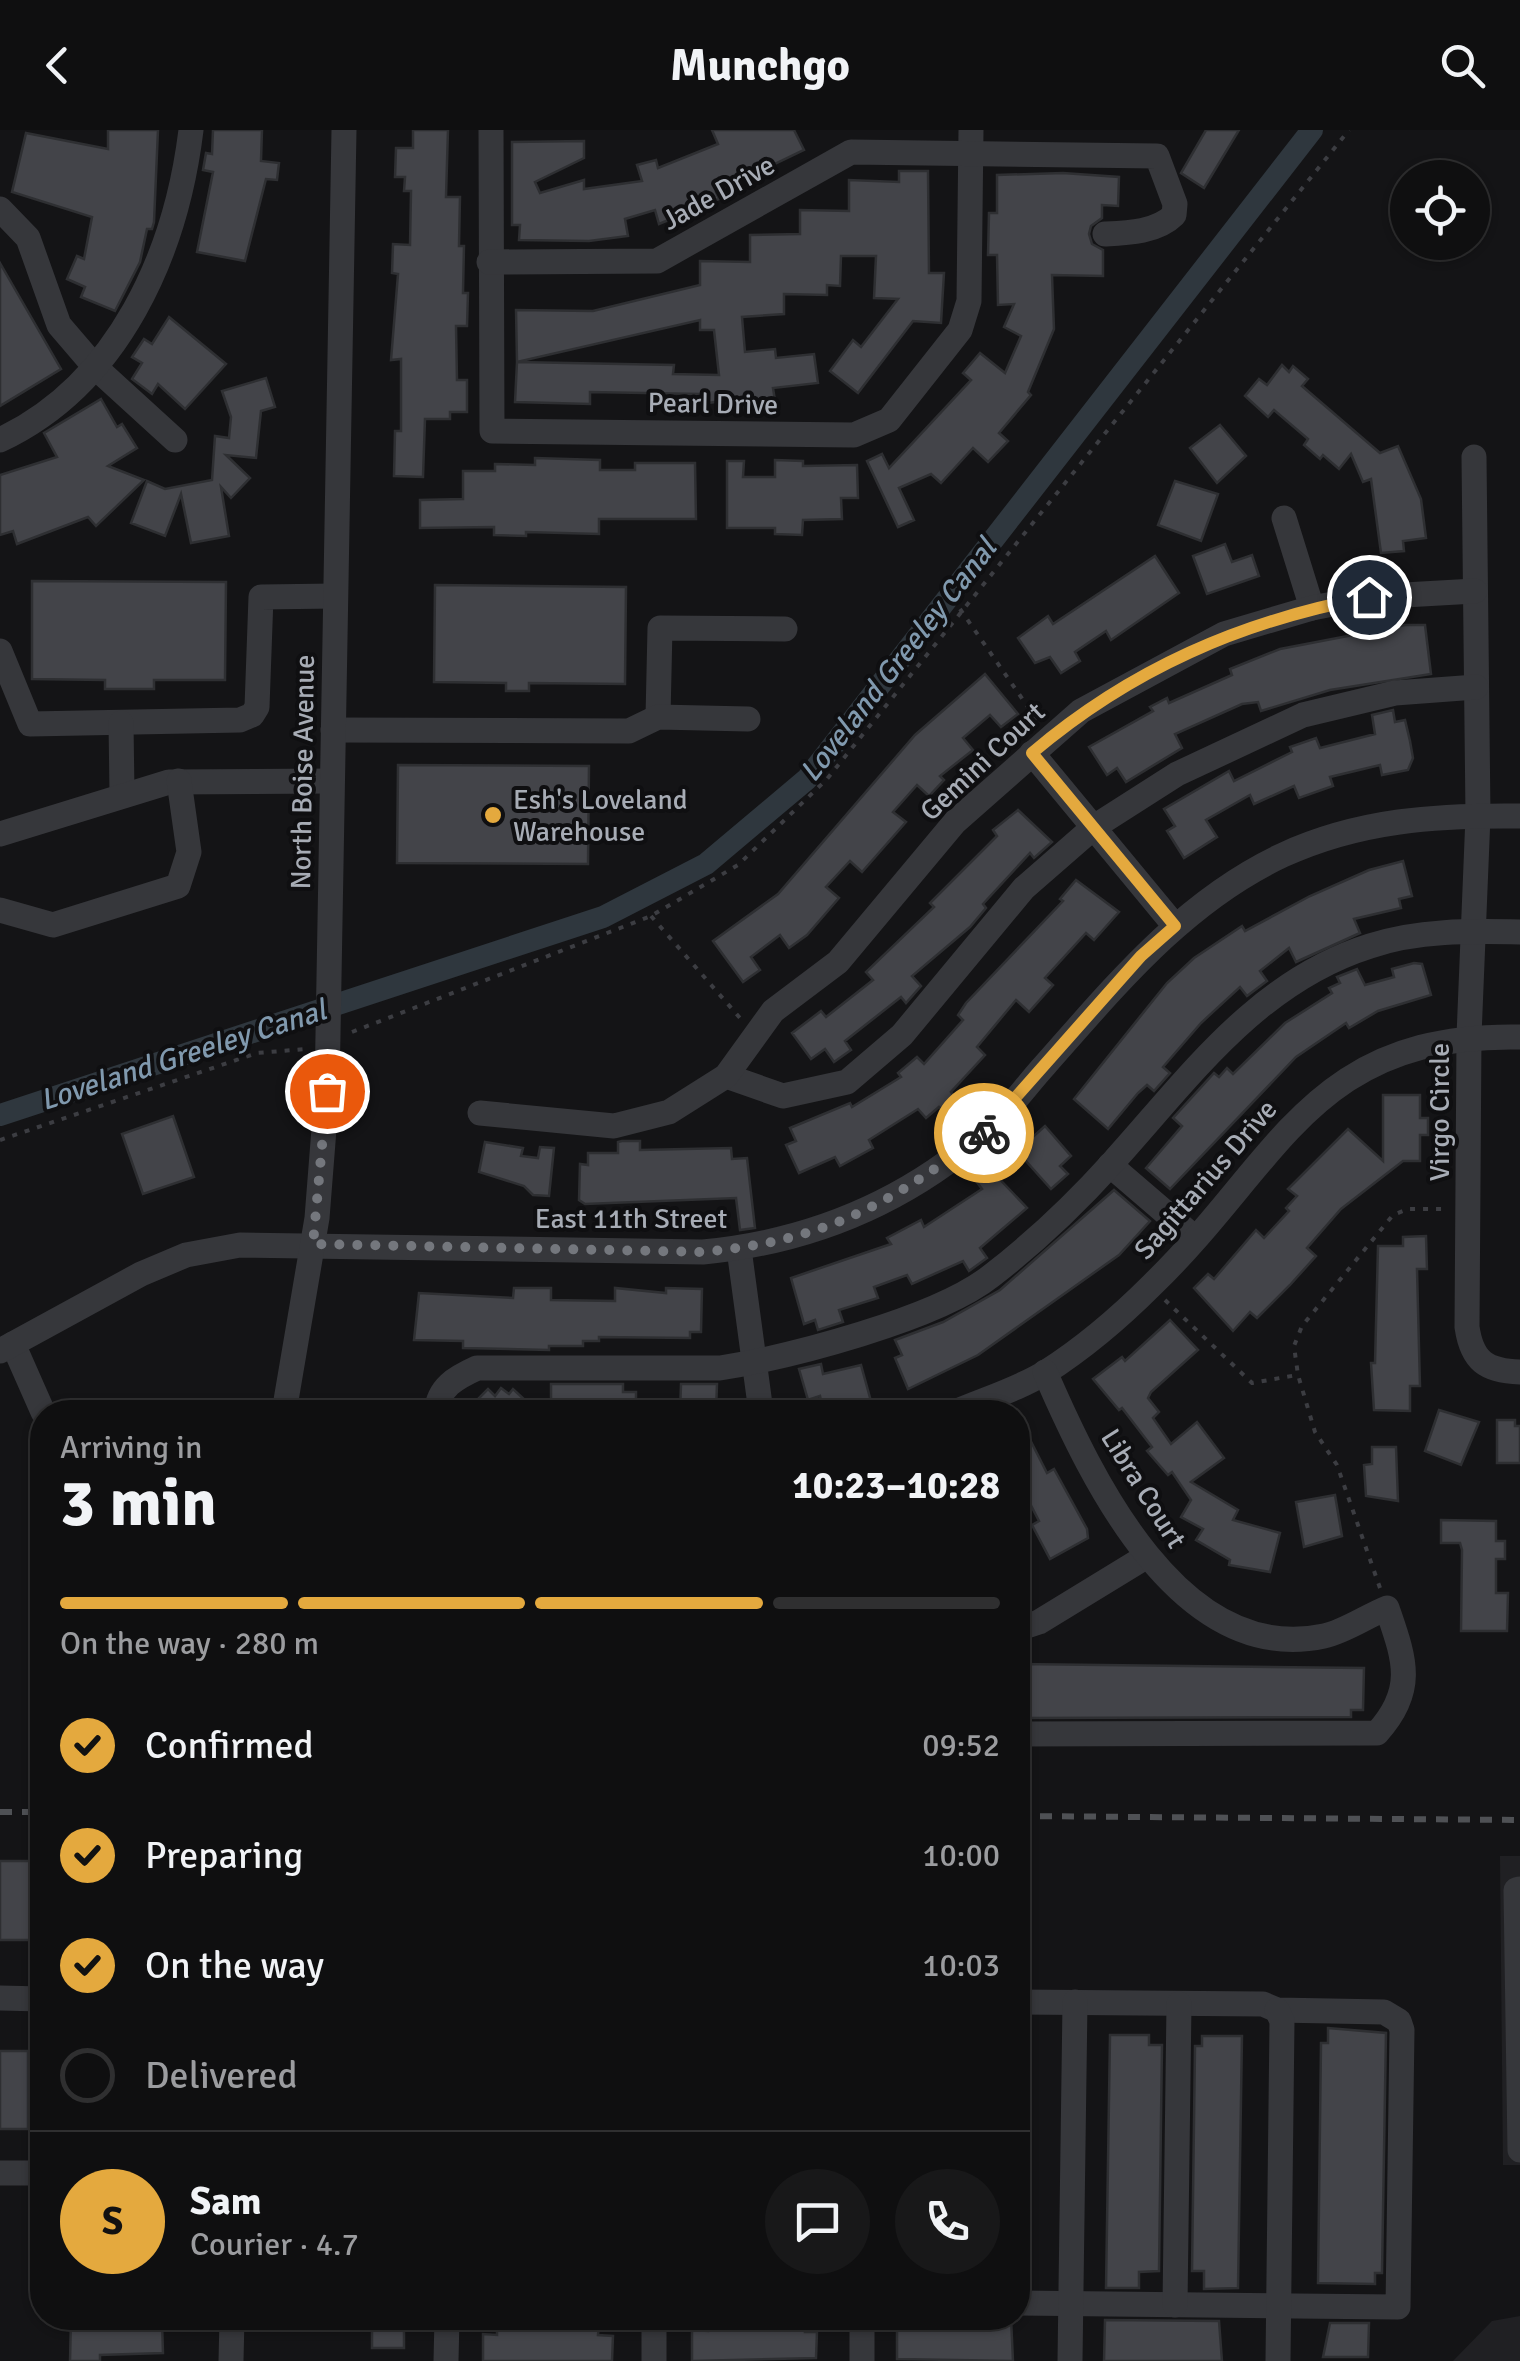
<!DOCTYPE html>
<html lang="en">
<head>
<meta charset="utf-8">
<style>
  :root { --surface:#0f0f10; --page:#181819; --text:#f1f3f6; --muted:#9b9c9f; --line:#2f2f30; --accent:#e4a93e }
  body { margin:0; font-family:Signika,sans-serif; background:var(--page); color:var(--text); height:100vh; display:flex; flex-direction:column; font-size:38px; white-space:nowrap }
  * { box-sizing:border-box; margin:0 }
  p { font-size:32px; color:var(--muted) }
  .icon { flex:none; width:55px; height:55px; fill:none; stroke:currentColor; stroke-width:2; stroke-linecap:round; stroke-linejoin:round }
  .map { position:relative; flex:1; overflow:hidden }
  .details { position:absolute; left:30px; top:1270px; width:1000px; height:930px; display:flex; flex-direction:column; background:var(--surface); border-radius:40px; box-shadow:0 2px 8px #0004,0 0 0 2px var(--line) }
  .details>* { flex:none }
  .buttons { position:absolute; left:1390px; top:30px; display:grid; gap:20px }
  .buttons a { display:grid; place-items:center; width:100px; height:100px; border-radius:50%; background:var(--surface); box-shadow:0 2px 8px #0004,0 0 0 2px var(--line); font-size:50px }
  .pin { position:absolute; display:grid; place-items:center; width:85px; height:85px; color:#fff; margin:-42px; border:5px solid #fff; border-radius:50%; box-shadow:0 2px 10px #0007 }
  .courier { position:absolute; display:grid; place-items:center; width:100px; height:100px; margin:-50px; border:8px solid #e4a93e; border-radius:50%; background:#fff; color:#222; box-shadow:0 2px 12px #0007 }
  .summary em { font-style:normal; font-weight:800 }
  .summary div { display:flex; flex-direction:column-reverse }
  .summary { display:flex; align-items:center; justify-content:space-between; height:170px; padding:0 30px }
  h1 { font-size:65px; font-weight:800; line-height:75px }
  .bar { display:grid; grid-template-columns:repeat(4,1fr); gap:15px 10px; align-content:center; height:120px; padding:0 30px }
  .bar i { height:12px; border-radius:8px; background:var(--line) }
  .bar .active { background:var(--accent) }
  .bar p { grid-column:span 4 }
  .line { display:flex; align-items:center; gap:25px; padding:0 30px; border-top:2px solid var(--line) }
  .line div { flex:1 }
  .round { display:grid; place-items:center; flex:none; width:105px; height:105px; border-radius:52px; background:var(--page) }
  ol { padding:0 30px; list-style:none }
  li { display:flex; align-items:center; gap:30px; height:110px }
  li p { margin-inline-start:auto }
  li .icon { padding:10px; border-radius:50%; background:var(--accent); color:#111; stroke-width:4 }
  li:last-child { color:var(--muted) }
  li i { width:55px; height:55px; border:5px solid var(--line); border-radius:50% }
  header { display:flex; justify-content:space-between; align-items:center; height:130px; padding:0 30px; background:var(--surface); font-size:45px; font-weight:800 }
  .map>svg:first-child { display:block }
</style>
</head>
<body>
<header><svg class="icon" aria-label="back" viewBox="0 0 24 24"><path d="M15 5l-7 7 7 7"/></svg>Munchgo<svg class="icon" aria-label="search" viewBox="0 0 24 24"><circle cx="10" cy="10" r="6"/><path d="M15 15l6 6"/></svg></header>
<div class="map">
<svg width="1520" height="2231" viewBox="0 0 1520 2231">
  <rect width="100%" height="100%" fill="#141416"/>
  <g fill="#202023">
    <path d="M1500 1726H1520V2035H1503Z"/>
    <path d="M1520 2186V2231H1453L1492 2191Z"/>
  </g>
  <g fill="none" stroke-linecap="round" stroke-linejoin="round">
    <path stroke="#2f373e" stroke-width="22" d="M0 985 603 787 706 734 807 649 1312 0"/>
  </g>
  <g fill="#434449" stroke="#2e2f32" stroke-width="2.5">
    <path d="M108 0H158L154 92 152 99H147L140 132 115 181 81 167 85 157 67 149 77 126 84 129 92 87 12 62 26 3 108 19Z"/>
    <path d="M213 0H262L261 31 279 33 277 50 266 49 245 131 197 122 213 42 203 40 206 23 212 24Z"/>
    <path d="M413 0H448L446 67H460L459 116H464L463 163H468L467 196H456L457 250H467V282H450V289H425L423 347 394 346 395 301H401V229L391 230 398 144 392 143 393 114 410 115 411 61H404L405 47H395L396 18H413Z"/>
    <path d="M712 0H794L804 20 716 62 719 69 659 94 655 80 625 89 628 106 589 111 519 110 520 95H512V12L584 11V28L535 52 540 63 584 50V59L642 51 637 35 656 30 658 38 718 14Z"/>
    <path d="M1206 0H1239L1204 58 1181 43Z"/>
    <path d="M899 41H928L929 143H944L941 193 913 191 858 263 830 241 853 210 861 217 898 169 874 168 876 126H841L840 156 827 155V165L784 164V184L742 187 745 222 775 219 776 228 814 224 818 253 773 258 776 277 724 282 723 271 700 274 699 264 590 262V274L515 272 517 232 674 235 673 244 719 245 714 200H700V190L517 232 516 180 593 181 700 155V131L750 132V105L800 104V80L849 81V50L899 52Z"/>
    <path d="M1063 43 1119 47 1118 76 1102 75V88L1091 96 1089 104 1092 114 1103 120V146L1052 145 1054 199 1028 262 1031 265 999 303 1008 311 988 332 973 318 941 353 931 344 899 358 914 390 898 397 867 331 882 324 889 338 971 250 963 243 980 223 1005 243 1021 206 1004 197 1014 174 998 175 997 125H988L989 83H997V45Z"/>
    <path d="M0 133 61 239 0 276Z"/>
    <path d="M169 187 226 234 185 279 158 254 152 264 132 249 142 233 132 227 144 209 152 214Z"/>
    <path d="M1282 235 1289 242 1293 236 1308 249 1302 256 1380 323 1398 316 1421 369 1426 408 1403 411 1404 421 1381 423 1371 349 1363 352 1351 324 1339 339 1323 325 1320 329 1304 315 1308 309 1274 280 1268 287 1245 266 1259 249 1267 255Z"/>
    <path d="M266 248 275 277 261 281 256 328 226 325 250 348 231 368 221 357 229 406 191 413 181 364 165 406 131 393 147 351 165 359 212 350 215 306 229 308 231 287 222 261Z"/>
    <path d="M101 269 117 297 122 294 137 318 108 336 144 350 96 396 88 387 17 414 13 401 0 405V345L57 327 44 303Z"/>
    <path d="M1220 295 1246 326 1217 353 1190 318Z"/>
    <path d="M535 328 600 330V340H635V333H695L696 389H599V404L526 402V406L494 405V397L420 398V370L463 369V341H495V334L535 335Z"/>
    <path d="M775 330 803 331V336L857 335 858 368H841L842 389 803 390 802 405 775 404V398H727V331H744L743 347H775Z"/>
    <path d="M1175 351 1218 364 1201 411 1158 395Z"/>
    <path d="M1225 414 1232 432 1252 425 1259 446 1207 464 1193 426Z"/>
    <path d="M1155 426 1179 463 1111 510 1106 501 1075 522 1080 531 1061 543 1050 527 1035 533 1018 508 1048 486 1053 494Z"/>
    <path d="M32 451 226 452 225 550H154V559H105V550L32 549Z"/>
    <path d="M435 455 626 457 625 554 529 553V561H506V553L434 552Z"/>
    <path d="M1405 495H1425L1431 544 1330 560 1261 581 1258 572 1242 574 1175 604 1182 618 1126 652 1117 638 1107 645 1089 617 1153 581 1150 577 1167 568 1169 573 1232 545 1230 539 1280 519Z"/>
    <path d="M985 544 1018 584 1001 597 990 585 963 608 973 620 940 646 944 650 929 666 917 655 893 682 906 692 862 742 850 731 826 757 839 768 807 805 789 818 780 805 751 827 760 840 743 852 713 811 778 764 915 605Z"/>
    <path d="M1393 580 1395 592 1405 590 1410 611 1413 628 1408 640 1382 645 1380 635 1330 647 1333 656 1299 668 1294 656 1254 674 1250 665 1206 690 1217 707 1184 728 1167 701 1175 696 1164 679 1229 641 1234 651 1292 622 1290 617 1316 608 1320 618 1375 604 1372 585Z"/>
    <path d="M398 635 589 636 588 734 397 733Z"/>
    <path d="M1018 680 1052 712 1034 728 1030 723 983 774 986 778 970 797 912 846 921 856 906 873 901 867 845 911 851 920 834 932 825 919 811 929 792 903 821 881 826 887 873 850 866 842 934 777 930 773 997 706 993 700Z"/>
    <path d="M1403 731 1412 766 1399 769 1401 778 1354 789 1360 803 1296 832 1289 818 1260 841 1267 851 1247 866 1240 857 1201 893 1163 937 1170 943 1154 961 1147 955 1138 963 1108 999 1074 969 1167 853 1194 828 1242 796 1245 801 1310 766 1369 740Z"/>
    <path d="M1076 750 1119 782 1094 810 1086 803 1045 848 1053 855 1029 882 1016 870 977 917 985 925 951 962 970 993 964 998 939 977 926 988 918 979 869 1010 873 1018 840 1036 835 1027 799 1043 786 1015 796 1011 790 998 850 973 852 977 901 947 898 943 917 927 924 934 963 890 958 885 966 873 1063 771 1060 769Z"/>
    <path d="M1414 833 1422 834 1431 865 1378 881 1349 898 1346 893 1296 927 1170 1059 1146 1038 1182 996 1173 988 1214 943 1219 947 1227 938 1233 944 1285 893 1332 863 1329 858 1340 853 1337 847 1357 839 1365 855 1394 847 1392 839Z"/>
    <path d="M1383 965H1420V988H1428V1005H1420V1031H1403L1341 1079 1307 1118 1316 1126 1290 1155 1257 1188 1250 1182 1233 1201 1194 1158 1208 1144 1214 1149 1256 1100 1264 1108 1289 1081 1286 1078 1297 1066 1288 1059 1348 999 1383 1031Z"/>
    <path d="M173 986 194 1047 143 1064 122 1004Z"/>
    <path d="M1045 996 1071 1026 1060 1036 1068 1044 1051 1059 1017 1021Z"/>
    <path d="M622 1011H640V1020L731 1018 732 1029 747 1028 755 1098 740 1100 736 1068 585 1074 579 1070 580 1034 588 1035V1023H618V1012Z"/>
    <path d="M485 1012 523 1018 521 1026 538 1028 540 1017 554 1018 549 1066 533 1065 524 1056 479 1042Z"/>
    <path d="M991 1040 1027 1078 980 1118 987 1128 969 1141 963 1131 912 1154 907 1145 874 1157 878 1168 839 1180 843 1192 818 1200 815 1190 804 1194 791 1148 891 1114 887 1108 921 1090 924 1097 982 1059 976 1051Z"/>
    <path d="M1114 1060 1150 1091 1119 1125 978 1225 908 1259 895 1228 902 1225 895 1210 943 1192 1000 1160Z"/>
    <path d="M1426 1106 1427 1139H1417L1420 1256H1410V1281L1374 1280 1371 1233H1375L1378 1116H1403V1107Z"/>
    <path d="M514 1158H551V1170L615 1171V1158L666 1163V1158L702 1159 701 1202H690V1208L599 1207V1211H583V1216H549V1220L463 1218V1211L414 1210 419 1163 513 1168Z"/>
    <path d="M1170 1190 1198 1220 1151 1262 1148 1268 1159 1282 1153 1288 1171 1314 1197 1292 1224 1328 1191 1352 1238 1380 1233 1390 1280 1403 1270 1442 1229 1435 1230 1430 1196 1410 1203 1399 1181 1387 1191 1370 1172 1342 1168 1345 1147 1321 1152 1317 1122 1278 1119 1280 1093 1249 1122 1227 1125 1231Z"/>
    <path d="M821 1234 823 1244 861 1235 872 1275 823 1282 820 1266 808 1270 799 1239Z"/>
    <path d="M551 1254H623V1262H636V1282H551Z"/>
    <path d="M681 1254H717L716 1282H680Z"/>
    <path d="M501 1258 509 1264 513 1259 538 1282H483L474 1273 488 1259 495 1266Z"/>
    <path d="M1439 1280 1479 1292 1461 1335 1425 1321Z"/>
    <path d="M1018 1286 1047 1343 1054 1339 1087 1399 1088 1408 1050 1429 1032 1395 1039 1391 1023 1360 1030 1357 1018 1334Z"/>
    <path d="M1497 1290H1515V1296H1520V1333H1497Z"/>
    <path d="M1372 1317H1396L1398 1371 1366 1366 1364 1335 1372 1334Z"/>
    <path d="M1335 1365 1342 1406 1304 1417 1296 1372Z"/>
    <path d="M1441 1390 1496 1391V1411H1505V1429H1496V1463H1508L1507 1501H1461L1462 1420 1460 1413H1441Z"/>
    <path d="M1018 1534 1364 1538 1363 1580H1351V1587L1023 1588Z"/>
    <path d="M0 1731H32L33 1810H0Z"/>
    <path d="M1328 1898 1386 1903 1382 2143H1375V2154L1318 2153 1321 1913H1328Z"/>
    <path d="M1110 1905H1149V1915H1162L1159 2141 1139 2142V2158H1106Z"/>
    <path d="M1202 1906H1242L1238 2158 1204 2159V2141H1192L1195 1916H1202Z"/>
    <rect x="0" y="1921" width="28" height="78"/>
    <path d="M71 2188H101V2194L162 2192 163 2223 100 2225V2231H70Z"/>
    <rect x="372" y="2188" width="32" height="30"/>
    <path d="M708 2188H806L805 2202H817L816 2228 692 2231V2200L708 2201Z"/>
    <path d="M914 2188H1011L1013 2231 897 2229V2198H914Z"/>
    <path d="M1105 2190 1219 2191 1222 2231H1104Z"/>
    <path d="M497 2191 519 2192V2199H577V2192L599 2193 598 2205 613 2206 612 2231H483V2204L497 2205Z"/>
    <path d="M1330 2193H1369L1368 2227H1323Z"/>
  </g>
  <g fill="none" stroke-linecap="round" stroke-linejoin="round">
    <g stroke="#3c3d42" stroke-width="4" stroke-dasharray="5 8" stroke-linecap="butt">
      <path d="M960 479 1037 590"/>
      <path d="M651 786 740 888"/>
      <path d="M352 902 651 786 738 735 827 649 1349 0"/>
      <path d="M0 1010 257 923 306 919"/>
      <path d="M1165 1170 1252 1253 1297 1245"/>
      <path d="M1380 1458 1337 1335 1315 1302 1298 1245 1294 1216 1302 1196 1393 1085 1408 1079H1443"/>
    </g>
    <g stroke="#36373b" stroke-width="25">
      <path d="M491 0 492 301 854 305 889 290 960 200 969 171 971 0"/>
      <path d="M0 79 28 108 59 195 95 237 175 310"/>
      <path d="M489 132 657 131 851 22 1157 26 1175 74 1174 85C1157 102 1128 103 1105 104"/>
      <path d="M0 310C119 254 176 123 191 0"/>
      <path d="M1474 327 1478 686 1469 906 1467 1197C1472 1231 1486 1241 1520 1242"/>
      <path d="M1284 388 1312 478"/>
      <path d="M0 521 30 594 240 590 252 585 257 577 261 467 335 466"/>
      <path d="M658 587 660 498 785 499"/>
      <path d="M121 593 122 663"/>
      <path d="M333 600 629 601 658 587 748 589"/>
      <path d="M1032 623 1175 796"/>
      <path d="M0 704 169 652 332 651"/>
      <path d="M0 780 53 795 178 756 189 722 179 651"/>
      <path d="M726 946 783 966 847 952 902 905 1024 758 1094 697 1177 644 1303 585 1395 563 1476 557"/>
      <path d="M480 983 614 996 669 982 726 946 773 881 838 832 955 692 1081 581 1224 504 1312 478 1369 467 1475 461"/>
      <path d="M1110 1035 1195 1108"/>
      <path d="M739 1119 761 1282"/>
      <path d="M13 1214 43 1282"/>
      <path d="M0 1221 141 1144 186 1125 240 1115 703 1122C808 1112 904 1073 984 1003 1007 983 1025 957 1045 935 1115 856 1184 771 1283 725 1359 690 1437 685 1520 686"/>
      <path d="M284 1282 317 1088 327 961 344 0"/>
      <path d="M436 1282C439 1257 455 1248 477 1238H720C789 1227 937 1189 991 1146 1034 1113 1076 1073 1113 1032 1189 948 1256 852 1370 816 1418 800 1470 801 1520 802"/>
      <path d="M955 1282C985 1269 1019 1259 1046 1242 1082 1219 1122 1185 1152 1155 1281 1030 1311 903 1520 907"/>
      <path d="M1018 1499 1039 1492 1147 1426"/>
      <path d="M1018 1604 1377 1603C1417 1559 1404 1528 1387 1478 1367 1486 1344 1502 1324 1506 1180 1537 1091 1348 1045 1242"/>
      <path d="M1520 1759 1516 1760 1520 2020"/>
      <path d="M0 1868 42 1869"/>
      <path d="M1018 1872 1263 1874 1277 1880 1384 1882 1399 1891 1402 1900 1398 2177 1018 2173"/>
      <path d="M1277 1880 1282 1891 1278 2231"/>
      <path d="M0 2043H42"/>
      <path d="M1175 2175 1179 1874"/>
      <path d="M231 2231 232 2188"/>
      <path d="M446 2231 447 2188"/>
      <path d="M654 2231V2188"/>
      <path d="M862 2231V2188"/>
      <path d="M1070 2231 1075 1872"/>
    </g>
    <g stroke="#4f5155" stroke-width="6" stroke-dasharray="12 10" stroke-linecap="butt">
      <path d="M0 1682H42"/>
      <path d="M1018 1686 1520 1690"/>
    </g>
  </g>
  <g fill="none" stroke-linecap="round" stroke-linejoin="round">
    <path stroke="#74777d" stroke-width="10" stroke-dasharray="0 18" d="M327 961 313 1114 703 1122C825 1111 889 1075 984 1003"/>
    <path stroke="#e4a93e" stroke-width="12" d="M984 1003 1141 826 1175 796 1032 623C1131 539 1241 491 1369 467"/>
  </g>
  <circle fill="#e4a93e" stroke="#0f0f11" stroke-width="4" cx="493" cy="685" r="10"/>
  <g text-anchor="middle" stroke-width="8" stroke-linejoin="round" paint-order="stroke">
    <g font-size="28" fill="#a7acb5" stroke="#0f0f11">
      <text transform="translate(718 62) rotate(-29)" y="10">Jade Drive</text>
      <text transform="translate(713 273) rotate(1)" y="10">Pearl Drive</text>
      <text transform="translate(982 631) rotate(-43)" y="10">Gemini Court</text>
      <text transform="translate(302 642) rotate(-89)" y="10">North Boise Avenue</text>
      <text transform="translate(1439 982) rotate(-90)" y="10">Virgo Circle</text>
      <text transform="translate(1205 1049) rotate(-49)" y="10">Sagittarius Drive</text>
      <text x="631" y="1098">East 11th Street</text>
      <text transform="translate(1144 1358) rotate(58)" y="10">Libra Court</text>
    </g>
    <g font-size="28" fill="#a7acb5" stroke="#0f0f11" text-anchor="start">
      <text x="513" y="679">Esh's Loveland<tspan x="513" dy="32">Warehouse</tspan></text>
    </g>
    <g font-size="30" font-style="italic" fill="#8099ae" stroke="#0f0f11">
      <text transform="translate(898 530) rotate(-52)" y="10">Loveland Greeley Canal</text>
      <text transform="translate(183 925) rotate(-18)" y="10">Loveland Greeley Canal</text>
    </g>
  </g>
</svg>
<div class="buttons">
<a><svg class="icon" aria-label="locate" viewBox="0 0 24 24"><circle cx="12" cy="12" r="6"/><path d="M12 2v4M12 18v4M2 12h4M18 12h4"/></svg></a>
</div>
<div class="pin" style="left:327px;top:961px;background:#ea580c"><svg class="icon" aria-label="bag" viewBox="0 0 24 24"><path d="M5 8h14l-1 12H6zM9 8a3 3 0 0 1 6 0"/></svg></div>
<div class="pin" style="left:1369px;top:467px;background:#1f2937"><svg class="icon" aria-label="home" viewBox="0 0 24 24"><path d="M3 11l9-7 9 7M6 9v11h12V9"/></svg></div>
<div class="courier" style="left:984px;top:1003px"><svg class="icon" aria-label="bike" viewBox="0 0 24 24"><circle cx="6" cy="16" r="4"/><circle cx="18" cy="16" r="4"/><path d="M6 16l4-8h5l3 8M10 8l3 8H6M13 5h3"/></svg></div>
<section class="details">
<div class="summary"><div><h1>3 min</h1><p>Arriving in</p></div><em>10:23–10:28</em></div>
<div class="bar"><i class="active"></i><i class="active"></i><i class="active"></i><i></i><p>On the way · 280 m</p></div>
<ol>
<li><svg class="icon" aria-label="check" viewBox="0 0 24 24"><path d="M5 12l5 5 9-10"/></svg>Confirmed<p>09:52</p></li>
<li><svg class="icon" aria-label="check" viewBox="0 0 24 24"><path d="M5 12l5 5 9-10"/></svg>Preparing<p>10:00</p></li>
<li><svg class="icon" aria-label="check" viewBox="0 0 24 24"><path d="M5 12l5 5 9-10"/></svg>On the way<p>10:03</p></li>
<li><i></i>Delivered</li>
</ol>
<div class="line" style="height:180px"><b class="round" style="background:var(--accent);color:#111">S</b><div><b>Sam</b><p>Courier · 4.7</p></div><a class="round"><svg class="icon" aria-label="chat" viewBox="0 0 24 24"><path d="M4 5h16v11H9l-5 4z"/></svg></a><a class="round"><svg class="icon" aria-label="phone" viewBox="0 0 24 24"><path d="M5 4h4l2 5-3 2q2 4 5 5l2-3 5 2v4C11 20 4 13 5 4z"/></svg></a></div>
</section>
</div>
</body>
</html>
